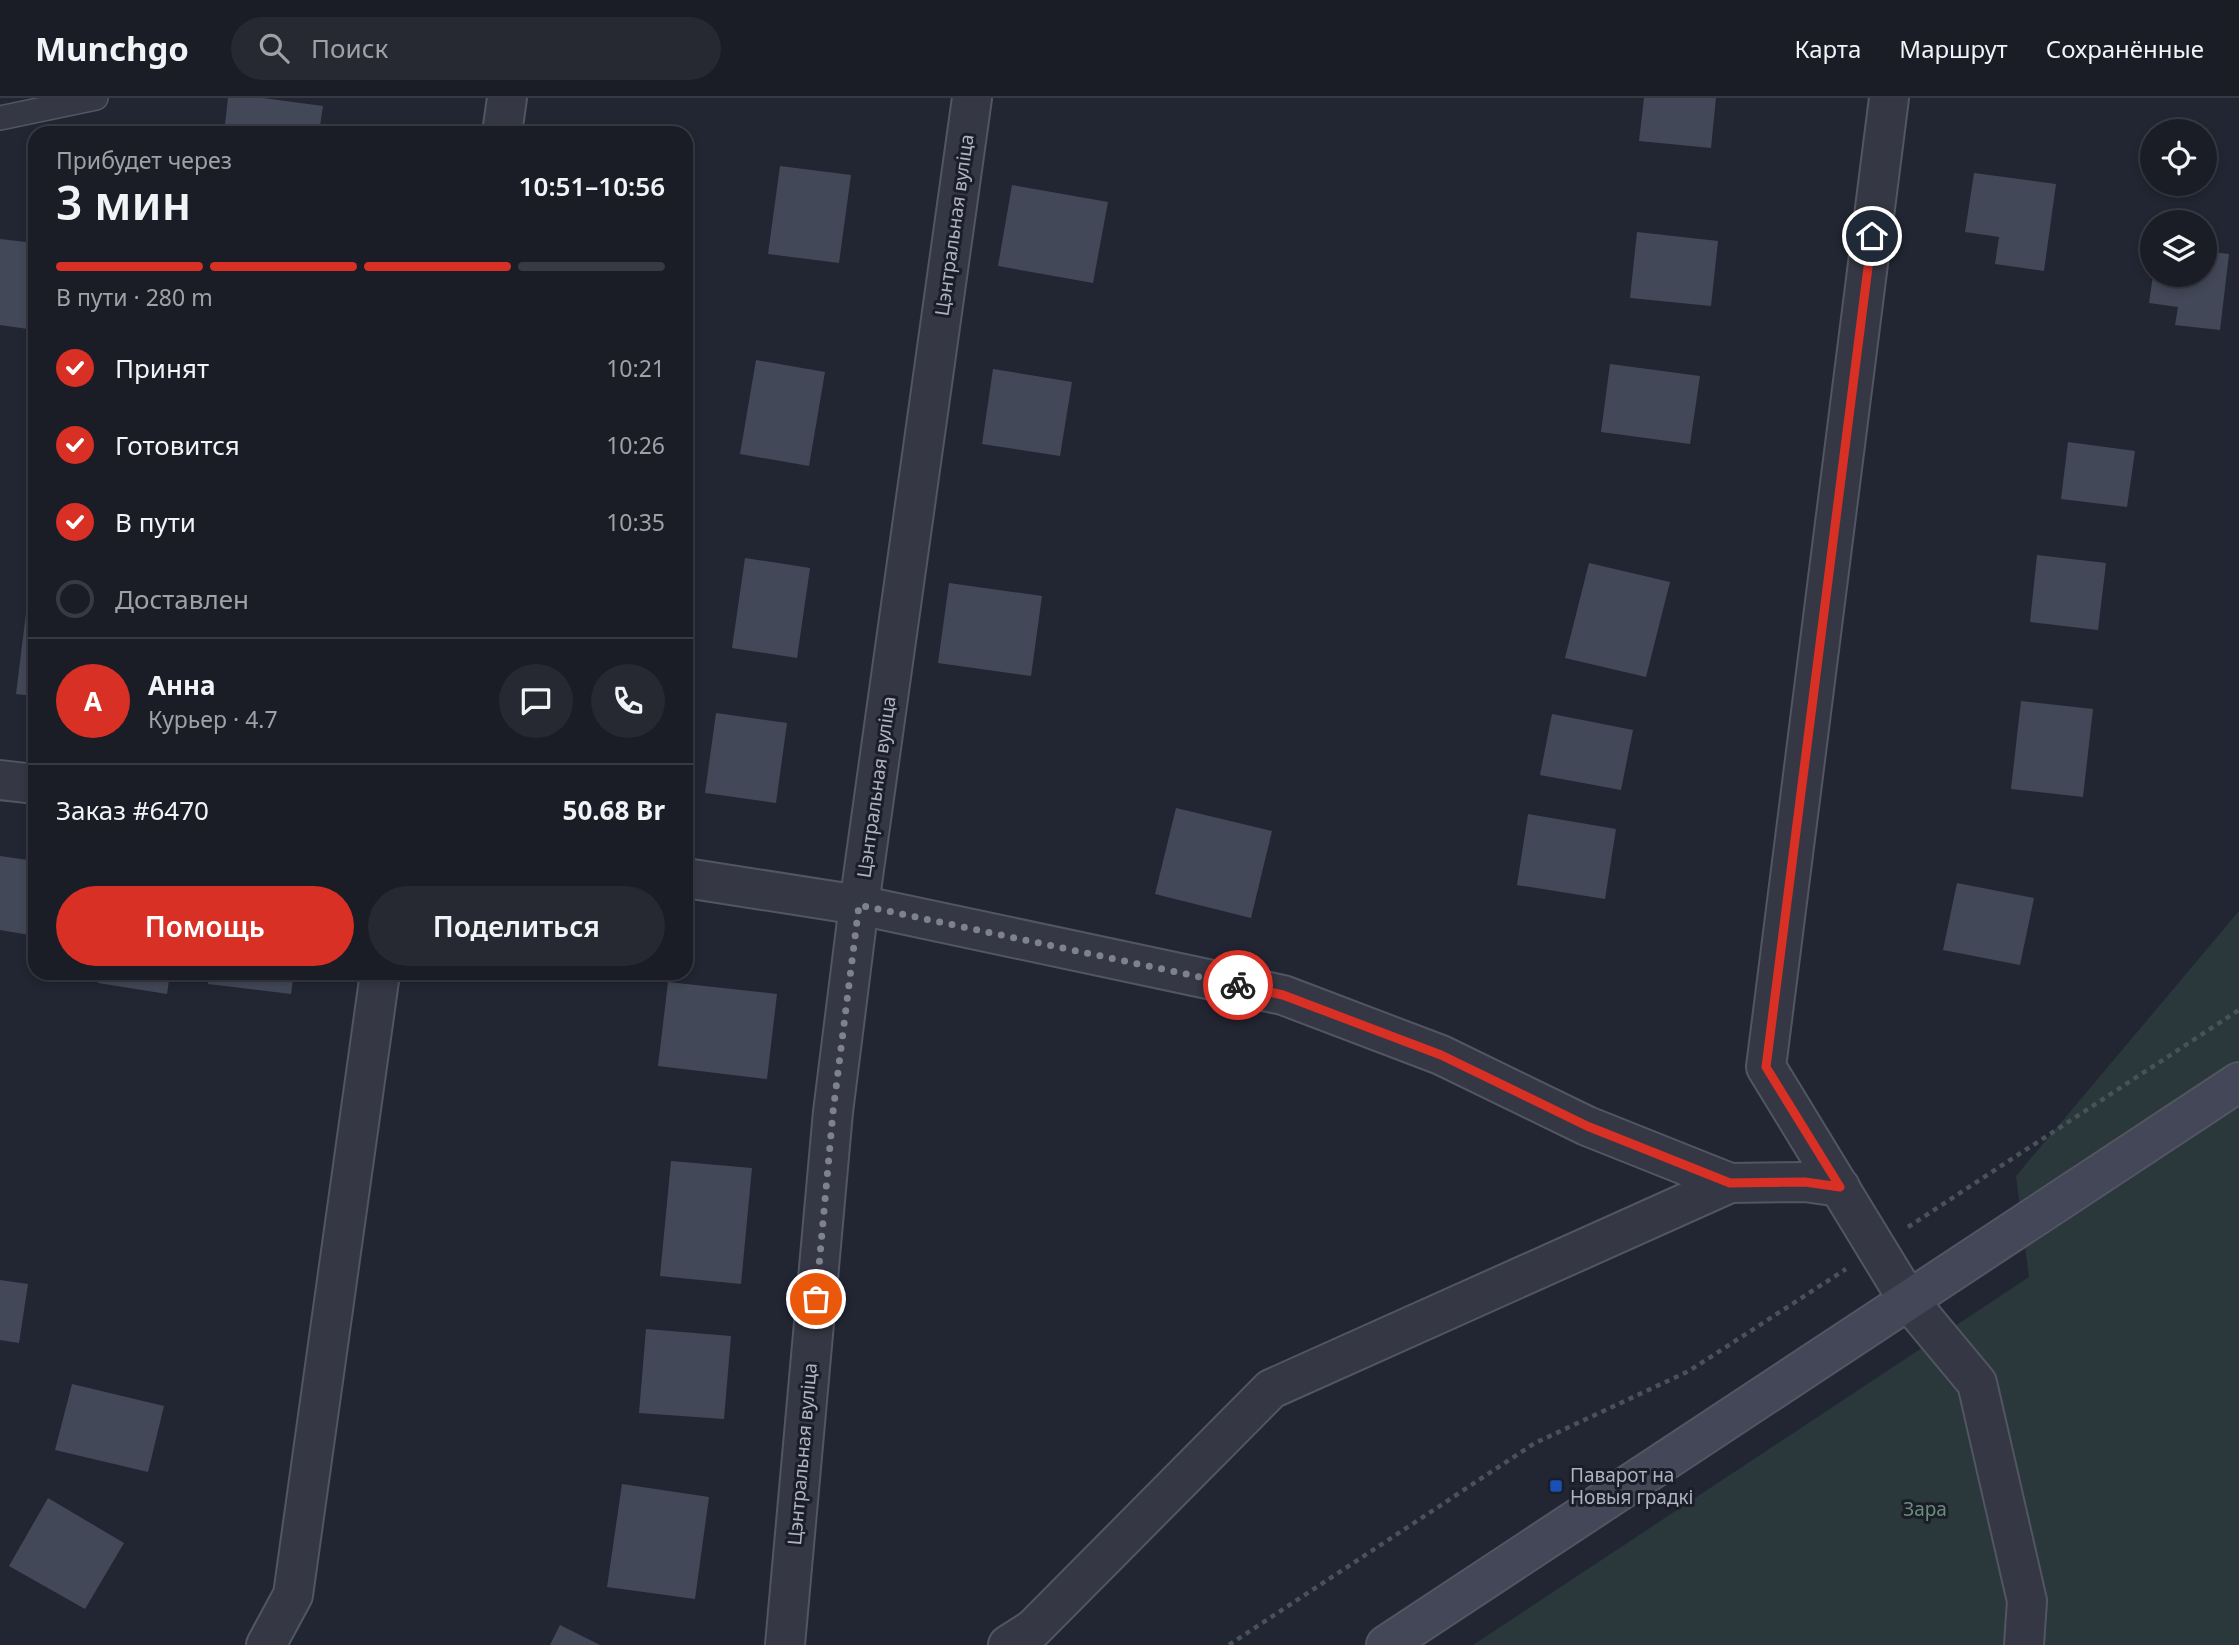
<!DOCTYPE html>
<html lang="ru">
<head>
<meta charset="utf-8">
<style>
  :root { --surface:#1a1c26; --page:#272932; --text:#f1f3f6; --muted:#9fa1a7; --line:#383a43; --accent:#d93025 }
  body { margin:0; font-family:"Noto Sans",sans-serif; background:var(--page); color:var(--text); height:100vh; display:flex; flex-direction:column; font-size:26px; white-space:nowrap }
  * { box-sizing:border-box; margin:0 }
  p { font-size:23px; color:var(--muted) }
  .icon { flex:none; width:38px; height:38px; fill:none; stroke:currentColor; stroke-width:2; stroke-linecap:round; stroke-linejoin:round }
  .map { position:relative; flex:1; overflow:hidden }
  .details { position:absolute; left:28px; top:28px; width:665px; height:854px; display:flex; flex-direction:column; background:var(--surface); border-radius:21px; box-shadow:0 4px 10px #0003,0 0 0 2px var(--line) }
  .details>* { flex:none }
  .controls { position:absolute; left:2140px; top:21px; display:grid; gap:14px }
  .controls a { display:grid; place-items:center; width:77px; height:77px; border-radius:50%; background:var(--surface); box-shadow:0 4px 10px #0003,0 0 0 2px var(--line); font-size:35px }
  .pin { position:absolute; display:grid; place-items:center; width:60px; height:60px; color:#fff; margin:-30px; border:4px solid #fff; border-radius:50%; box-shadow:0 2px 7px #0007 }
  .courier { position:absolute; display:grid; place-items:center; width:70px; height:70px; margin:-35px; border:5px solid #d93025; border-radius:50%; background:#fff; color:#222; box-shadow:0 2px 9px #0007 }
  .summary em { font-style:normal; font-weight:600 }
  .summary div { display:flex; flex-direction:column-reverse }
  .summary { display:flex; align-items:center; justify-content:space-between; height:119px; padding:0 28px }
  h1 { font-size:46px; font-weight:600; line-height:52px }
  .bar { display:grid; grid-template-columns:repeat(4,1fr); gap:10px 7px; align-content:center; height:84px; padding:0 28px }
  .bar i { height:9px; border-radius:5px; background:var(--line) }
  .bar .selected { background:var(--accent) }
  .bar p { grid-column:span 4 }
  .line { display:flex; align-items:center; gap:18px; padding:0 28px; border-top:2px solid var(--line) }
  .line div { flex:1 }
  .round { display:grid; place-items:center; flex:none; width:74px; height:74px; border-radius:37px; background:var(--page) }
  ol { padding:0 28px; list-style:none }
  li { display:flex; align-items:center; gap:21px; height:77px }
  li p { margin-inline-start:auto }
  li .icon { padding:7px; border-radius:50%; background:var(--accent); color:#fff; stroke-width:4 }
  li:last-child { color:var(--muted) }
  li i { width:38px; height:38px; border:4px solid var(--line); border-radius:50% }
  .action { display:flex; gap:14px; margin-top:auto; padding:14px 28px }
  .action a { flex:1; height:80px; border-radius:42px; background:var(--accent); color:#fff; font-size:28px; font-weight:600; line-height:80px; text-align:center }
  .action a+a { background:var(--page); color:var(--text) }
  header { display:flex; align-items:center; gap:42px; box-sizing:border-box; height:98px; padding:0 35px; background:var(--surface); border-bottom:2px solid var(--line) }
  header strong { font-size:33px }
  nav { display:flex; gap:38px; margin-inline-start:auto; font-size:24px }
  .search { width:490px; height:63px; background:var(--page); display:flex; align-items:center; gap:18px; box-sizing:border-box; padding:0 24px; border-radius:38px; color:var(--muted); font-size:26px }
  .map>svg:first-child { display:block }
</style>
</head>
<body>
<header>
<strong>Munchgo</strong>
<div class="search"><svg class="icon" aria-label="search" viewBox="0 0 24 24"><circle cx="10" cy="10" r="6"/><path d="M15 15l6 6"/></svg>Поиск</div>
<nav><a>Карта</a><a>Маршрут</a><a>Сохранённые</a></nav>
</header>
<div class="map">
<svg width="2239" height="1547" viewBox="0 0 2239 1547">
  <rect width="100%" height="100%" fill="#222633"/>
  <path fill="#2a373b" d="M2239 813V1547H1473L2029 1179 2016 1078Z"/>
  <g fill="#434858">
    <path d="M228 0H263L323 8 319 35H224Z"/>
    <path d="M1644 0H1716L1711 50 1639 43Z"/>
    <path d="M780 68 851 77 839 165 768 156Z"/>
    <path d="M1974 75 2056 86 2044 173 1995 166 1999 139 1965 134Z"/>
    <path d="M1012 87 1108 104 1093 185 998 168Z"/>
    <path d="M1637 134 1718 143 1711 208 1630 200Z"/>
    <path d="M0 141 35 145V232L0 227Z"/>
    <path d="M2205 153 2229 156 2220 232 2175 227 2178 209 2149 205 2153 177H2205Z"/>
    <path d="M756 262 825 274 809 368 740 356Z"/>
    <path d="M1610 266 1700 278 1690 346 1601 334Z"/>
    <path d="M993 271 1072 284 1060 358 982 346Z"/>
    <path d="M2068 344 2135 353 2127 409 2061 401Z"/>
    <path d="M2037 457 2106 465 2098 532 2030 524Z"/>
    <path d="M745 460 810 470 797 560 732 550Z"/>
    <path d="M1589 465 1670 484 1646 579 1565 560Z"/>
    <path d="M949 485 1042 498 1031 578 938 565Z"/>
    <path d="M27 507 35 508V598L16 596Z"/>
    <path d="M2021 603 2093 611 2083 699 2011 691Z"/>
    <path d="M716 615 787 625 776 705 705 695Z"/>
    <path d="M1552 616 1633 632 1621 692 1540 677Z"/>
    <path d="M1176 710 1272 733 1251 820 1155 796Z"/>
    <path d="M1528 716 1616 731 1605 801 1517 787Z"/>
    <path d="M0 758 35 763V838L0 832Z"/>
    <path d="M1957 785 2034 800 2020 867 1943 852Z"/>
    <path d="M99 875H170L167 896 98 885Z"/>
    <path d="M209 875H294L291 896 208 886Z"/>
    <path d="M668 884 777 896 767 981 658 968Z"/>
    <path d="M671 1063 752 1070 741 1186 660 1178Z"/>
    <path d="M0 1182 28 1186 19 1245 0 1242Z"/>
    <path d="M646 1231 731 1238 724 1321 639 1315Z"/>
    <path d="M72 1286 164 1308 148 1374 55 1352Z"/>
    <path d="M622 1386 709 1399 695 1501 607 1489Z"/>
    <path d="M48 1400 124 1445 85 1511 9 1468Z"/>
    <path d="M560 1527 600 1547H550Z"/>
  </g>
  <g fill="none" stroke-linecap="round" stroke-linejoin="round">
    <defs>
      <path id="lane" d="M0 20 96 0"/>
      <g id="street">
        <path d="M1889 0 1766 969 1908 1202 1977 1285 2027 1503 2024 1547"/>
        <path d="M502 35 507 0"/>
        <path d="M0 682 35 686"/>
        <path d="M686 780 859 807 1283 897 1441 957 1587 1028 1730 1085"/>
        <path d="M266 1547 293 1497 380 875"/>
        <path d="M785 1547 833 1014 859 807 972 0"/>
        <path d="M1008 1547 1033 1531 1271 1291 1730 1085 1805 1084 1840 1089"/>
      </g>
      <path id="secondary" d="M1386 1547 2239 984"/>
    </defs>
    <use href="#lane" stroke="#525562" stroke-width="26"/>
    <use href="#street" stroke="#525562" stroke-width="42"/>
    <use href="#secondary" stroke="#525562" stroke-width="42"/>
    <g stroke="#485359" stroke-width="4.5" stroke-dasharray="5 5" stroke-linecap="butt">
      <path d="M1908 1129 2239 912"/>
      <path d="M1229 1547 1535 1345 1689 1273 1846 1171"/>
    </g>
    <use href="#lane" stroke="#353844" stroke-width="23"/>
    <use href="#street" stroke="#353844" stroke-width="38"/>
    <use href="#secondary" stroke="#444757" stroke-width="38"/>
  </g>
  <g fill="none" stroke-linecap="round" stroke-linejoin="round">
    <path stroke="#7e818f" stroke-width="7" stroke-dasharray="0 12.6" d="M816 1201 833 1014 859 807 1238 887"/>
    <path stroke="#d93025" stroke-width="9" d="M1238 887 1283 897 1441 957 1587 1028 1730 1085 1805 1084 1840 1089 1766 969 1872 138"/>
  </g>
  <rect fill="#1a4fb4" stroke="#1b1e29" stroke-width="2.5" x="1549" y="1381" width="14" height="14" rx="3.5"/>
  <g text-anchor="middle" stroke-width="6" stroke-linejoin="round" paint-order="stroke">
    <g font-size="19" fill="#afb2c1" stroke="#1b1e29">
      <text transform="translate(954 127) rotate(-82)" y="7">Цэнтральная вуліца</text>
      <text transform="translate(876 689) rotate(-82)" y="7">Цэнтральная вуліца</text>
      <text transform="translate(802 1356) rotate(-85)" y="7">Цэнтральная вуліца</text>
    </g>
    <g font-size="19" fill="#afb2c1" stroke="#1b1e29" text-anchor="start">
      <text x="1570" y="1384">Паварот на<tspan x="1570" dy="22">Новыя градкі</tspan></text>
    </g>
    <g font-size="19" fill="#6a8e7a" stroke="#1b1e29">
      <text x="1925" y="1418">Зара</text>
    </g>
  </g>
</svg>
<div class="controls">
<a><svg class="icon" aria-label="locate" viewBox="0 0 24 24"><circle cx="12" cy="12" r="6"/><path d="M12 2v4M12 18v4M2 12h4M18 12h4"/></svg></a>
<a><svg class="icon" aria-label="layers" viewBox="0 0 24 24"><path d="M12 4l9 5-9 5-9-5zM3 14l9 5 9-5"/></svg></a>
</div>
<div class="pin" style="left:816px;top:1201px;background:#ea580c"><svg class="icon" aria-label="bag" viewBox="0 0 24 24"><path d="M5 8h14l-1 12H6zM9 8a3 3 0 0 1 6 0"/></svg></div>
<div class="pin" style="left:1872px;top:138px;background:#1f2937"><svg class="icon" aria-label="home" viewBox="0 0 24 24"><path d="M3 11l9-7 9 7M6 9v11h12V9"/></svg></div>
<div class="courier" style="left:1238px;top:887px"><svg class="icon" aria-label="bike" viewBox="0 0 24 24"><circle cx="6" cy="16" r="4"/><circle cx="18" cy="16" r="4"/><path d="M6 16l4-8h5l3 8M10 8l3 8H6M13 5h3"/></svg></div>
<section class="details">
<div class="summary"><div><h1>3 мин</h1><p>Прибудет через</p></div><em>10:51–10:56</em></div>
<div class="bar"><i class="selected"></i><i class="selected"></i><i class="selected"></i><i></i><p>В пути · 280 m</p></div>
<ol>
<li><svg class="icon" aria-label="check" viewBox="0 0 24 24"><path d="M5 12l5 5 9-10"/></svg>Принят<p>10:21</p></li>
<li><svg class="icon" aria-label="check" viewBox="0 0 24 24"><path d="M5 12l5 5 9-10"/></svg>Готовится<p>10:26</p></li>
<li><svg class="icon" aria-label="check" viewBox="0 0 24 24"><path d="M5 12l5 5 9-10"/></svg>В пути<p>10:35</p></li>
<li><i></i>Доставлен</li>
</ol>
<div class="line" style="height:126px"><b class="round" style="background:var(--accent);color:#fff">А</b><div><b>Анна</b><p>Курьер · 4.7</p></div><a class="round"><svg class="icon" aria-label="chat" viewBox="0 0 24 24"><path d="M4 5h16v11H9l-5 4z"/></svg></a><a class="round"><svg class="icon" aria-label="phone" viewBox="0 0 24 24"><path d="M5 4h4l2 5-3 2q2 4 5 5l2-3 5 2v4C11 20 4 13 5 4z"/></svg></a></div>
<div class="line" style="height:91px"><div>Заказ #6470</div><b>50.68 Br</b></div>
<div class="action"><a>Помощь</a><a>Поделиться</a></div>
</section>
</div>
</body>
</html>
